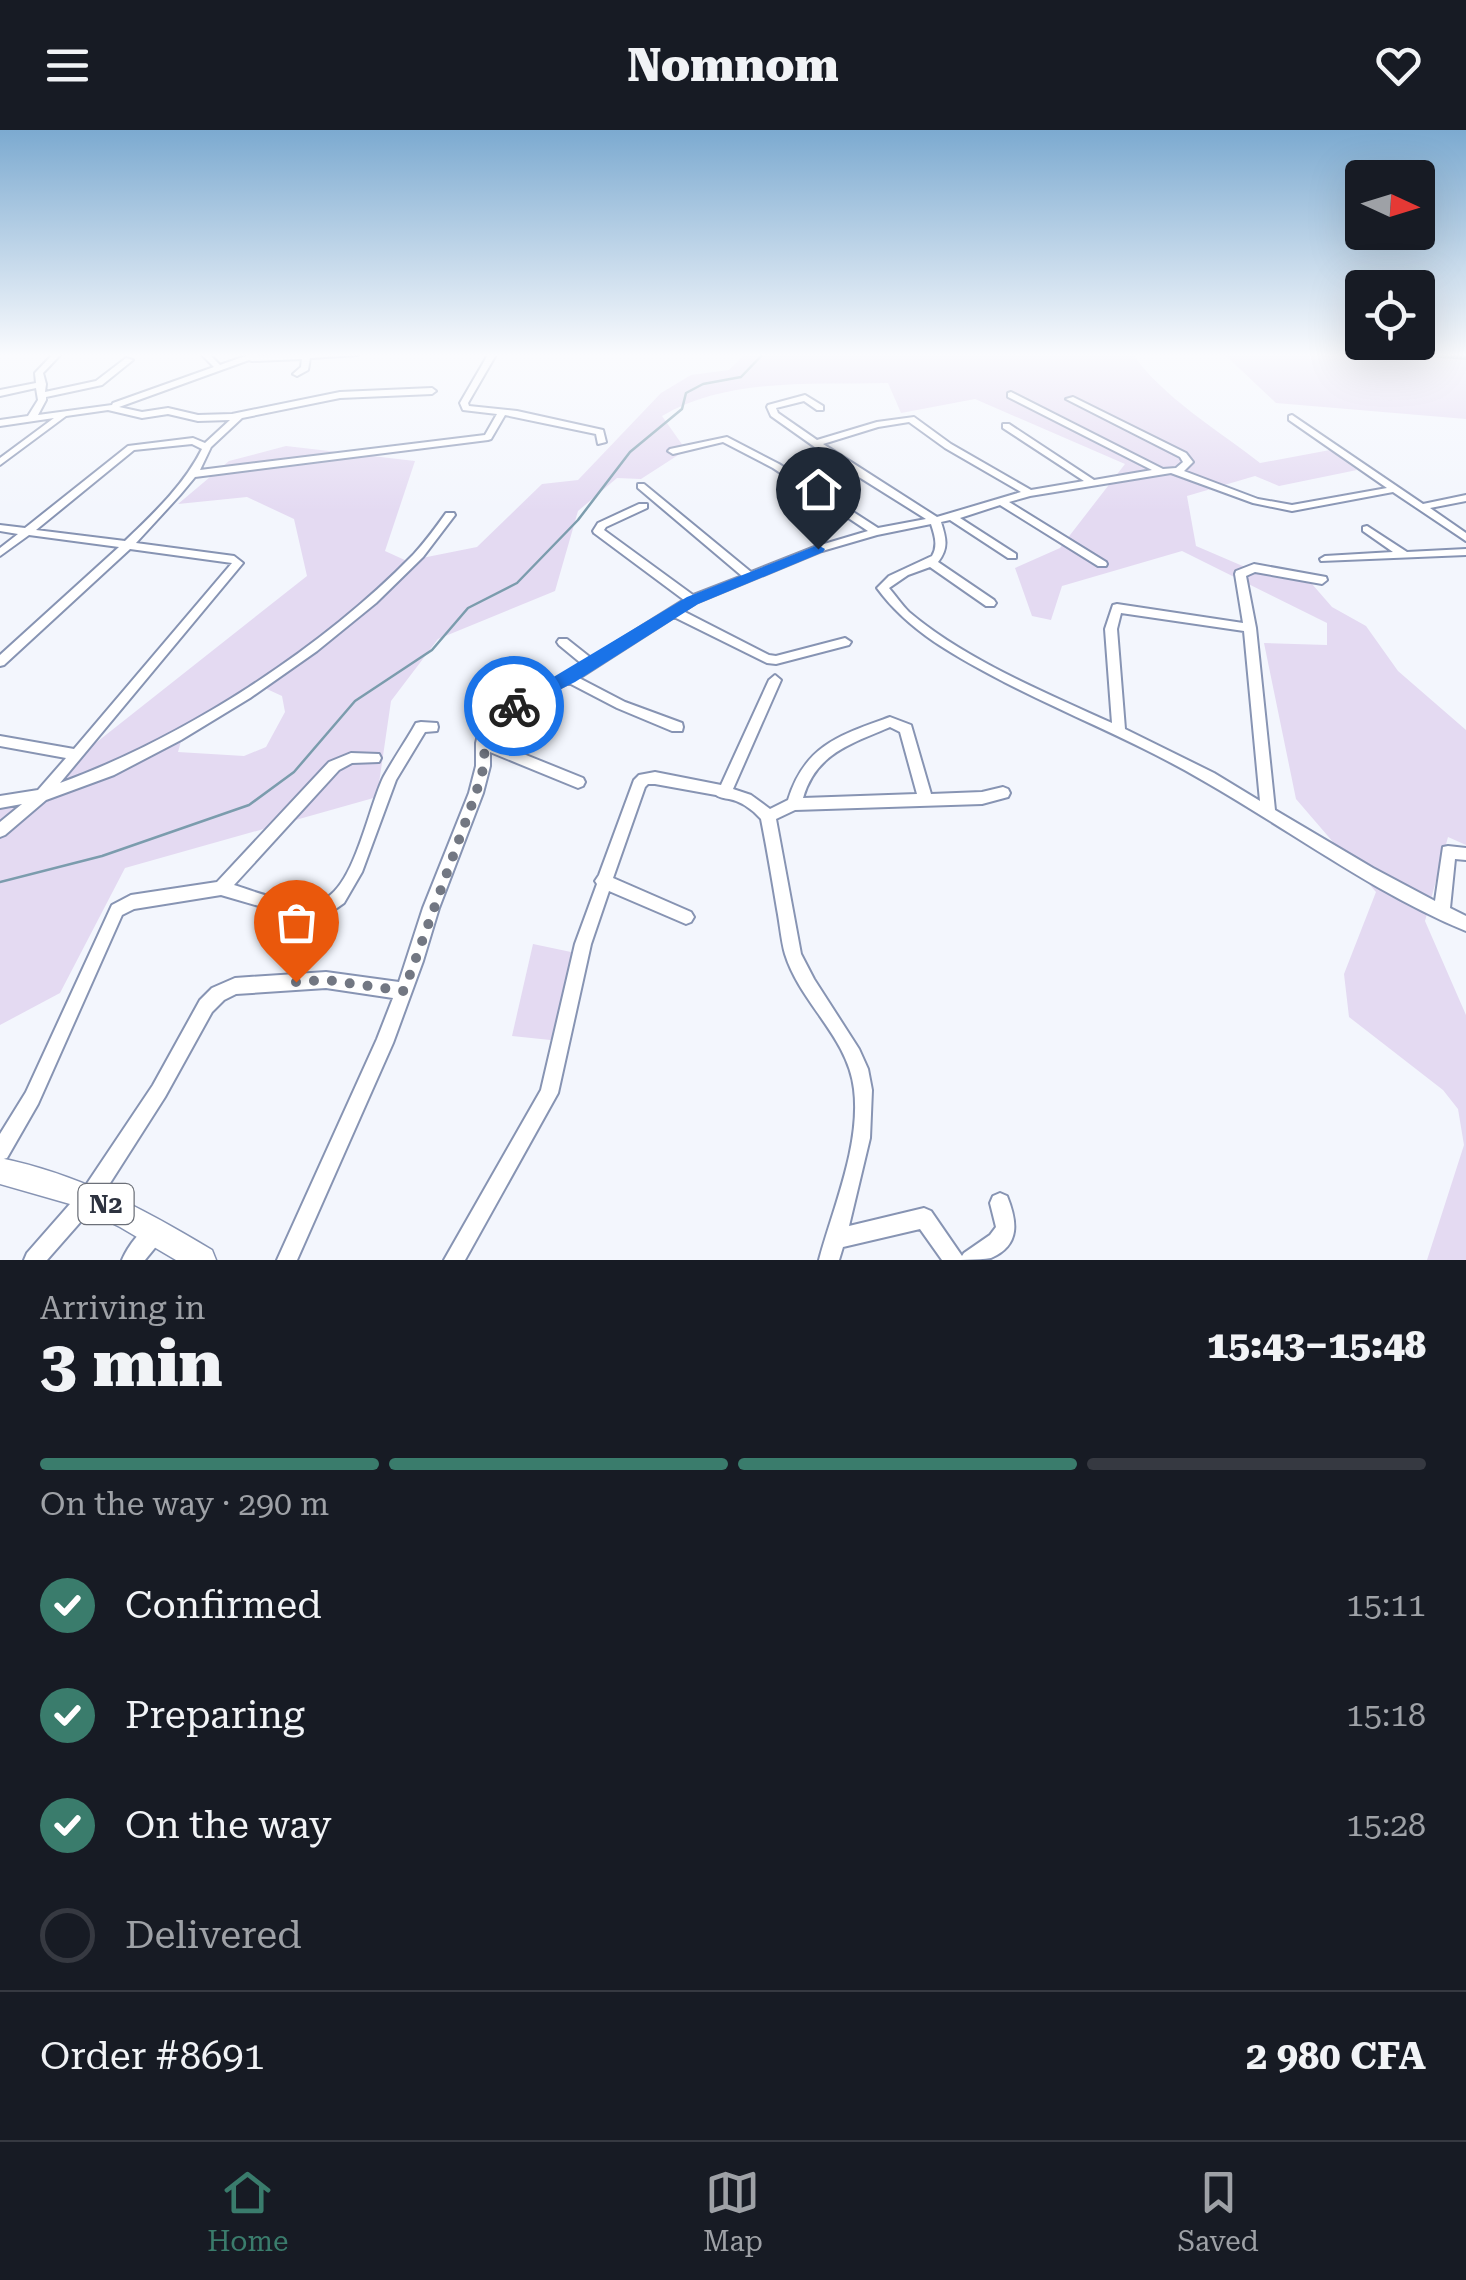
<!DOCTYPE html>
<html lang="en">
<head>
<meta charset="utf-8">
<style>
  :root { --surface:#171b24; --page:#242831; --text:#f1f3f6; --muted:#9ea1a6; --line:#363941; --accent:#3a7c6c }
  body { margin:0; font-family:"Roboto Serif",serif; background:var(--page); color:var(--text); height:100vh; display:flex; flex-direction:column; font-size:38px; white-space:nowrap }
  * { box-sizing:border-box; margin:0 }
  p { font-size:32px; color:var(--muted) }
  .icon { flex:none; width:55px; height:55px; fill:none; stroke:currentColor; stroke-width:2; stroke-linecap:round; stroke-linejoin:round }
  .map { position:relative; height:1130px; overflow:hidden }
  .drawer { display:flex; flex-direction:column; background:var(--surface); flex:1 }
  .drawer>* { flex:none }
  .needle { width:65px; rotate:94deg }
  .fabs { position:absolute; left:1345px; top:30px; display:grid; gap:20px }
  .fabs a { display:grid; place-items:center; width:90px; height:90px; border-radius:10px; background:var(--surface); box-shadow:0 10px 40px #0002; font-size:50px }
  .pin { position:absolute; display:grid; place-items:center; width:85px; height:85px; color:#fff; margin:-102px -42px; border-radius:50% 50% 50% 0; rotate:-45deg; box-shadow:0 0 10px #0007 }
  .pin .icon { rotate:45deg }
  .courier { position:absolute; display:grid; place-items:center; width:100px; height:100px; margin:-50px; border:8px solid #1a73e8; border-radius:50%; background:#fff; color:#222; box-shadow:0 2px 12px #0007 }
  .summary em { font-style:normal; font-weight:800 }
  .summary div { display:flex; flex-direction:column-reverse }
  .summary { display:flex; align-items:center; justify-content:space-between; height:170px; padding:0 40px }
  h1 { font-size:65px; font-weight:800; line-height:75px }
  .bar { display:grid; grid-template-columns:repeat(4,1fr); gap:15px 10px; align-content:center; height:120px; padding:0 40px }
  .bar i { height:12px; border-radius:8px; background:var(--line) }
  .bar .active { background:var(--accent) }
  .bar p { grid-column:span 4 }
  .line { display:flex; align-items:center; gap:25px; padding:0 40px; border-top:2px solid var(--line) }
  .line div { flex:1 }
  ol { padding:0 40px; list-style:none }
  li { display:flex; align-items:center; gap:30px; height:110px }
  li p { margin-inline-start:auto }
  li .icon { padding:10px; border-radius:50%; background:var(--accent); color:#fff; stroke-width:4 }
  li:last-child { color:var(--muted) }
  li i { width:55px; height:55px; border:5px solid var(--line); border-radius:50% }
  header { display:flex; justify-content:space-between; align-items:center; height:130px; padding:0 40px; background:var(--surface); font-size:45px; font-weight:800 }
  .dock { display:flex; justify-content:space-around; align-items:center; height:140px; border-top:2px solid var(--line); background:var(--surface); font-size:28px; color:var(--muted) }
  .dock a { display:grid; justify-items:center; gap:5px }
  .dock .active { color:var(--accent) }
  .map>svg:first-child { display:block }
</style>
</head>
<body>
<header><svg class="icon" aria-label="menu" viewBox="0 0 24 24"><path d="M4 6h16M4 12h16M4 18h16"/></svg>Nomnom<svg class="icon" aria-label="heart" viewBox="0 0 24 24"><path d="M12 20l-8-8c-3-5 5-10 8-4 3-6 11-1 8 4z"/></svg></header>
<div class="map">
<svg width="1466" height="1130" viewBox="0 0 1466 1130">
  <rect width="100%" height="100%" fill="#f3f6fd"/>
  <g fill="#e4daf2" fill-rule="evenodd">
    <path d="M746 223H1132C1162 267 1218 300 1260 333L1330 320 1357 340 1279 356 1255 346 1187 366 1196 416 1259 443 1312 454 1332 477 1366 496 1398 541 1466 600V715L1448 707 1425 791 1466 885V1130H1427L1464 1015 1458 979 1443 960 1349 887 1344 844 1376 762 1296 669 1264 513 1327 515V493L1182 421 1062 456 1051 490 1032 486 1015 438 1060 418 1125 334 975 269 901 283 888 253C813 255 729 247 662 286L686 320 641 349 617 348 578 381 555 461 438 509 391 571 377 667 125 738 60 863 0 895V671L26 668 307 446 294 389 247 367 178 374 229 331 286 316 415 331 385 421 407 431 477 417 542 354 578 350 661 263 691 245 729 240ZM256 554 282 566 285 582 266 617 244 626 178 622 185 597Z"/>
    <path d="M1223 223H1466V289L1276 273Z"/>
    <path d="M533 814 571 822 577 827 560 911 512 906Z"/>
  </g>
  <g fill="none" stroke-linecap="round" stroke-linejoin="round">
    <path stroke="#7b9cad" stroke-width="2.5" d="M0 752 102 726 249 675 294 642 355 571 432 520 468 478 517 453 578 390 630 322 682 279 686 263 703 254 741 247 764 223"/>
    <path fill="#7b9cad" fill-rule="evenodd" d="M1409 223 1466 224V230L1414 226Z"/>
    <defs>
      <g id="minor">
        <path d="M54 223H62L43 243 46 254 45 262 96 251 126 228 133 230 102 255 46 267V270L38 285 112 275 113 273 214 237 200 223H208L220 235 254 223H264L258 226 322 223H361L357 225 310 228 308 240 297 246 293 244 301 237 302 229 252 231 249 230 119 277 142 282 168 278 198 285 232 284 340 262 432 258 436 261 432 264 340 268 242 288 211 317 200 340 485 305 497 284 463 280 460 273 489 223H497L468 273 469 276 517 281 603 300 606 312 598 314 596 304 505 285 491 309 488 310 195 347 180 365 136 413 234 426 243 433 60 653C185 607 320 520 413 425 425 412 436 397 446 383H454L455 385 423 427 376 473 317 521 250 568 181 610 114 645 46 670 5 705 0 707V692L22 674 0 678V666L38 660 66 628 0 616V606L74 619 232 433 130 419 4 535 0 536V525L119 417 29 405 0 426V418L18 404 0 401V395L25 398 128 316 193 308 205 313 230 290 198 291 168 284 142 288 108 280 66 286 0 335V328L54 288 0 296V290L28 286 38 270 36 258 0 266V260L36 253 35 243ZM192 314 202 319C184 355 154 383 125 411L36 400 134 320Z"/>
        <path d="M1011 262 1163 339 1176 338 1183 332 1180 327 1066 269 1073 267 1186 323 1193 332 1184 341 1258 369 1292 375 1387 358 1289 290V286L1292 285 1423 374 1466 365V371L1430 378 1466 403V411L1393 362 1292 381 1253 373 1171 343 1030 366 1009 372 1106 432 1107 434 1106 436H1098L1000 375 960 388 1016 424V428H1008L950 390 941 392C946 408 949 418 938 432L994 470 996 473 994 476H986L930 437 908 445 889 458C896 466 902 475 909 482 964 529 1046 563 1112 593L1105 499 1113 475 1117 474 1243 493 1235 444 1236 441 1254 434 1326 447 1327 450 1322 454 1255 442 1246 446 1256 498 1275 680 1373 738 1435 771 1443 717 1448 716 1466 718V730L1455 729 1450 778 1466 786V801C1372 762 1290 700 1202 650 1139 613 1070 586 1004 552 957 527 909 502 877 458L889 446 932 426C938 416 935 406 931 394L877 405 822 421 696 473 683 481 769 525 776 526 845 508 851 512 849 515 776 534 767 533 674 487 579 548 625 572 682 593 683 597 682 601H672L617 578 569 553 509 583 491 602V611L583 648 585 652 583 656 578 658 490 622V636L483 663 439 778 423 831 393 913 297 1130H277L377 909 393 868 326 858 236 864 224 870 212 882 165 967 98 1072 47 1130H24L27 1123 84 1058 153 955 200 870 212 858 235 848 326 842 399 852 423 778 469 663 476 636V613L480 596 501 577 565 545 582 534 559 515 557 512 559 509H567L591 528 684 470 594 403 593 401 598 393 639 374H647V378L606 397 604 400 693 465 742 446 638 358V354H644L751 442 814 417 868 401 773 338 723 312 673 324 668 321 670 319 727 307 779 334 878 398 926 389 843 337 771 286 767 277 768 275 805 265 823 276V280H817L804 271 776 278 778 283 817 310 877 292 914 287 951 314 1031 360 1084 351 1003 298V294H1009L1094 350 1152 340 1008 267V263ZM909 292 945 318 1021 362 937 387 823 314 878 297ZM1121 483 1244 501 1260 671 1214 643 1125 599 1117 499Z"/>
        <path d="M1367 396 1407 422 1466 419V425L1321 431 1320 429 1325 426 1393 422 1363 401V397Z"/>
        <path d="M775 545 781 550 733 659 751 665 770 679 788 670C805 615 840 605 890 587L911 595 931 664 982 662 1003 657 1008 659 1010 663 1008 667 982 674 795 680 776 689 801 824 814 849 859 919 868 939 872 960 870 1008 849 1096 924 1078 931 1081 962 1126 964 1123 990 1105 996 1097 990 1073 993 1066 1000 1063 1007 1066C1017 1091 1021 1115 991 1128 978 1130 956 1130 942 1130L920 1099 843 1117 839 1130H819C833 1078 861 1014 854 959 848 907 800 873 785 824 781 810 780 794 777 779 772 749 767 719 761 689 753 680 741 671 729 669 724 668 720 668 716 665L655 654H648L645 657 613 748 691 782 694 787 691 792 686 794 609 761 591 814 558 963 465 1130H444L541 960 575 814 597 754 595 751 599 745 634 650 639 645 655 642 721 655 769 550ZM890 597 900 602 917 664 803 668C816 623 851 614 890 597Z"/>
        <path d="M421 592 437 593 438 597 437 601 425 602 396 650 362 742 344 773 334 780 317 785H290L221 765 134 779 122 785 38 974 7 1028 0 1030V1004L26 962 112 775 131 765 217 752 329 632 351 623 379 624 381 628 379 632 352 633 339 640 234 755C256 762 301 780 324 769 355 755 369 675 384 646 393 630 403 615 412 600L416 593Z"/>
        <path d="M156 1091 163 1094 166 1101 163 1108 145 1130H122C128 1116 142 1097 156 1091Z"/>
      </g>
      <path id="highway" d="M0 1028C78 1044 144 1079 212 1120L216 1130H176L120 1097 77 1076 0 1054Z"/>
    </defs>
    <use href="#minor" stroke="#8794b3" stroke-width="4"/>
    <use href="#highway" stroke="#8794b3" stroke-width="3"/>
    <use href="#minor" fill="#fff" fill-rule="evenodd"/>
    <use href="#highway" fill="#fff" fill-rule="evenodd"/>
  </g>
  <linearGradient id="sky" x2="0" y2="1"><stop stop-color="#7caad0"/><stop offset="0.59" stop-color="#fafbfe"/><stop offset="1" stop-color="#fafbfe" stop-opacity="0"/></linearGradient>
  <rect width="1466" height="381" fill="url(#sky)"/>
  <path fill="#1a73e8" d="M818 415 825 419 823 422 698 474 575 552 519 580H508L505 576 687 467Z"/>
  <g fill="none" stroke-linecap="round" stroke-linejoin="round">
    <path stroke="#727782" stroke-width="10" stroke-dasharray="0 18" d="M296 852 326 850 404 861 476 663 484 636 485 600 514 576"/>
  </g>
  <g text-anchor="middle" stroke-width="10" stroke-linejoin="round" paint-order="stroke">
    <rect fill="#fff" stroke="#6c7079" stroke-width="2.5" x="78.5" y="1054" width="55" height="40" rx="8"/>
    <g font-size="25" font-weight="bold" fill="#2d323f">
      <text x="106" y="1083">N2</text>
    </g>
  </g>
</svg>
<div class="fabs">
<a><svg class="needle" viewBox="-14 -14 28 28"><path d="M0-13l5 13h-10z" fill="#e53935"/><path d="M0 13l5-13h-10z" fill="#9ea1a6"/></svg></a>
<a><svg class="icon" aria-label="locate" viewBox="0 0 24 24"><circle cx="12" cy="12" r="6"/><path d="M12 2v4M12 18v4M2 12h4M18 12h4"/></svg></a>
</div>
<div class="pin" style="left:296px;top:852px;background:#ea580c"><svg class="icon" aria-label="bag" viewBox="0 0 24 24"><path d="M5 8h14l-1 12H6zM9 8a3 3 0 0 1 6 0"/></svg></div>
<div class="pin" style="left:818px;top:419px;background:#1f2937"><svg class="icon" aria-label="home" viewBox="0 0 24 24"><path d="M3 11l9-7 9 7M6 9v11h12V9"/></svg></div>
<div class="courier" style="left:514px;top:576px"><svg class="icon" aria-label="bike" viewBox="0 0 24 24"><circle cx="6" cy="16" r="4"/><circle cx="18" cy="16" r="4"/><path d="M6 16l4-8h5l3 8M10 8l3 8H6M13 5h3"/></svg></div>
</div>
<section class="drawer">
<div class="summary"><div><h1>3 min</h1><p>Arriving in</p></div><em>15:43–15:48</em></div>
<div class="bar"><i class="active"></i><i class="active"></i><i class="active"></i><i></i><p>On the way · 290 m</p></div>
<ol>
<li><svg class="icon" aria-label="check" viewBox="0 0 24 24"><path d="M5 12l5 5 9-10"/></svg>Confirmed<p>15:11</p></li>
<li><svg class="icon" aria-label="check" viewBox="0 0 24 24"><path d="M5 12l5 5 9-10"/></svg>Preparing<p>15:18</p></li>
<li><svg class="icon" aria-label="check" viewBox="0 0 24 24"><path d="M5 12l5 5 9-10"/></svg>On the way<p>15:28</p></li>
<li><i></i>Delivered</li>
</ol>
<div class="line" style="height:130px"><div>Order #8691</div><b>2 980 CFA</b></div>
</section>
<nav class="dock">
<a class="active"><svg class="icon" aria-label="home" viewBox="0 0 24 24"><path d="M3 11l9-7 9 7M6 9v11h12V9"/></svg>Home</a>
<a><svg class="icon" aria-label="map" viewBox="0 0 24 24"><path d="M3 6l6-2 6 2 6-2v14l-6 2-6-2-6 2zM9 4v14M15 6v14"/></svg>Map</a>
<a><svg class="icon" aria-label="saved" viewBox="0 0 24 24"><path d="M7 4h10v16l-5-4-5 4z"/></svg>Saved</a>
</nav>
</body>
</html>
